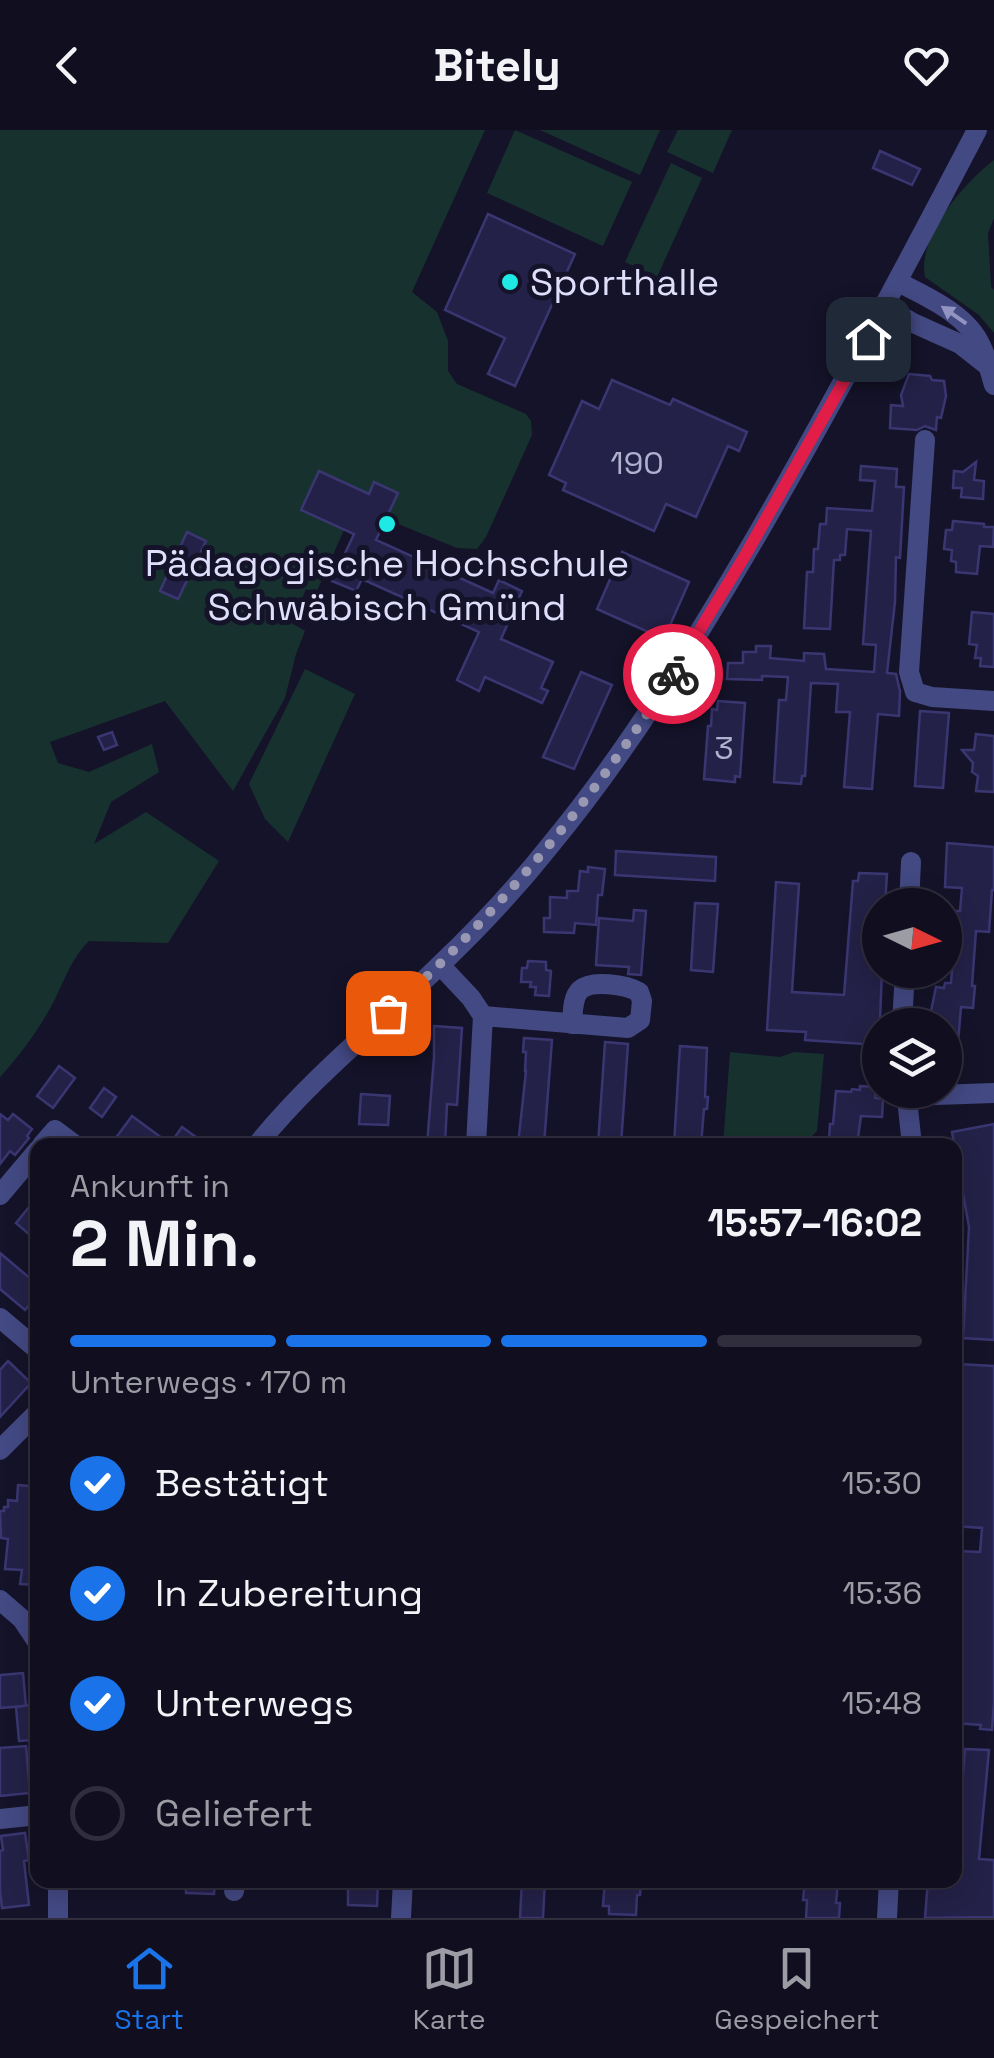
<!DOCTYPE html>
<html lang="de">
<head>
<meta charset="utf-8">
<style>
  :root { --surface:#100e1f; --page:#1e1c2c; --text:#f1f3f6; --muted:#9c9ca4; --line:#302e3d; --accent:#1a73e8 }
  body { margin:0; font-family:"Space Grotesk",sans-serif; background:var(--page); color:var(--text); height:100vh; display:flex; flex-direction:column; font-size:38px; white-space:nowrap }
  * { box-sizing:border-box; margin:0 }
  p { font-size:32px; color:var(--muted) }
  .icon { flex:none; width:55px; height:55px; fill:none; stroke:currentColor; stroke-width:2; stroke-linecap:round; stroke-linejoin:round }
  .map { position:relative; flex:1; overflow:hidden }
  .drawer { position:absolute; left:30px; top:1008px; width:932px; height:750px; display:flex; flex-direction:column; background:var(--surface); border-radius:20px; box-shadow:0 5px 25px #0003,0 0 0 2px var(--line) }
  .drawer>* { flex:none }
  .needle { width:65px; rotate:95deg }
  .buttons { position:absolute; left:862px; top:758px; display:grid; gap:20px }
  .buttons a { display:grid; place-items:center; width:100px; height:100px; border-radius:50%; background:var(--surface); box-shadow:0 5px 25px #0003,0 0 0 2px var(--line); font-size:50px }
  .pin { position:absolute; display:grid; place-items:center; width:85px; height:85px; color:#fff; margin:-42px; border-radius:20px; box-shadow:0 5px 15px #0006 }
  .courier { position:absolute; display:grid; place-items:center; width:100px; height:100px; margin:-50px; border:8px solid #e11d48; border-radius:50%; background:#fff; color:#222; box-shadow:0 2px 12px #0007 }
  .headline em { font-style:normal; font-weight:700 }
  .headline div { display:flex; flex-direction:column-reverse }
  .headline { display:flex; align-items:center; justify-content:space-between; height:170px; padding:0 40px }
  h1 { font-size:65px; font-weight:700; line-height:75px }
  .bar { display:grid; grid-template-columns:repeat(4,1fr); gap:15px 10px; align-content:center; height:120px; padding:0 40px }
  .bar i { height:12px; border-radius:8px; background:var(--line) }
  .bar .selected { background:var(--accent) }
  .bar p { grid-column:span 4 }
  ol { padding:0 40px; list-style:none }
  li { display:flex; align-items:center; gap:30px; height:110px }
  li p { margin-inline-start:auto }
  li .icon { padding:10px; border-radius:50%; background:var(--accent); color:#fff; stroke-width:4 }
  li:last-child { color:var(--muted) }
  li i { width:55px; height:55px; border:5px solid var(--line); border-radius:50% }
  header { display:flex; justify-content:space-between; align-items:center; height:130px; padding:0 40px; background:var(--surface); font-size:45px; font-weight:700 }
  .tabs { display:flex; justify-content:space-around; align-items:center; height:140px; border-top:2px solid var(--line); background:var(--surface); font-size:28px; color:var(--muted) }
  .tabs a { display:grid; justify-items:center; gap:5px }
  .tabs .selected { color:var(--accent) }
  .map>svg:first-child { display:block }
</style>
</head>
<body>
<header><svg class="icon" aria-label="back" viewBox="0 0 24 24"><path d="M15 5l-7 7 7 7"/></svg>Bitely<svg class="icon" aria-label="heart" viewBox="0 0 24 24"><path d="M12 20l-8-8c-3-5 5-10 8-4 3-6 11-1 8 4z"/></svg></header>
<div class="map">
<svg width="994" height="1788" viewBox="0 0 994 1788">
  <rect width="100%" height="100%" fill="#151329"/>
  <g fill="#17322e">
    <path d="M0 0H485L412 162 437 182 448 211V241L457 254 526 284 531 291 532 305 486 407 477 419 457 418 386 389 397 362 375 352 369 364 320 342 302 380 344 400 316 463 306 459 292 493 305 501 296 524 285 568 233 661 165 571 50 612 58 633 89 642 152 614 159 642 111 672 94 714 146 682 219 731 168 813 89 811C72 828 66 846 56 867 41 897 22 923 0 947Z"/>
    <path d="M515 0 632 52 603 116 487 63Z"/>
    <path d="M540 0H660L640 45Z"/>
    <path d="M678 0H732L713 43 667 22Z"/>
    <path d="M994 30V88L988 103 991 157 994 160V203L979 185 925 147C917 107 964 53 994 30Z"/>
    <path d="M671 33 702 48 657 147 625 132Z"/>
    <path d="M305 539 355 564 288 712 265 689 249 654Z"/>
    <path d="M730 922 780 927 794 922 824 924 817 1001 803 1015H723Z"/>
  </g>
  <g fill="#242148" stroke="#3a3672" stroke-width="2.5">
    <path d="M880 21 920 39 912 55 873 38Z"/>
    <path d="M488 84 575 124 515 256 488 244 505 208 445 180Z"/>
    <path d="M909 244 930 246 932 250 944 251 946 266 941 288 937 287 936 300 925 296 917 300 890 298 891 275 903 276 901 265Z"/>
    <path d="M612 250 670 275 673 269 747 302 739 321 728 316 696 387 666 374 654 401 563 360 566 353 549 345 582 271 599 279Z"/>
    <path d="M976 332 974 350 984 351 983 369 961 367 962 358H953L954 341 963 342Z"/>
    <path d="M861 336 897 339 896 357H904L900 428 896 427 895 472 887 543 896 544 900 561 899 586 878 584 872 659 844 657 850 582H836L838 554 811 553 805 646H802L801 654 774 652 779 570H786L788 547 762 546V550L727 549 728 533H743V522H756V516H771L770 528 804 531V523L824 524 826 539 874 542 876 515 863 514 871 401 847 399 845 425H840V430H834L830 499 804 498 807 442H813L814 419H818L820 394H826L827 378 872 381 875 351 860 350Z"/>
    <path d="M319 341 369 364 374 352 398 363 376 410 493 463 499 450 522 461 501 509 553 532 541 558 548 561 542 573 485 547 479 561 457 550 479 502 362 449 356 461 332 451 354 404 301 380Z"/>
    <path d="M953 391 984 394V397H994L993 417 980 416 977 444 956 442V432L951 431 952 420 944 419 946 400H952Z"/>
    <path d="M187 402 206 411 178 469 160 461Z"/>
    <path d="M622 422 689 452 664 509 597 479Z"/>
    <path d="M972 482 994 484V537L980 536 981 528H975L977 515 969 514Z"/>
    <path d="M581 542 612 555 574 639 543 627Z"/>
    <path d="M718 571 745 573 740 647 735 646V652L704 649 708 596H711L712 579 717 580Z"/>
    <path d="M920 581 949 583 943 658 915 656Z"/>
    <path d="M112 602 117 615 104 620 98 607Z"/>
    <path d="M976 604 994 606V662L976 661 978 646 972 642 973 633 962 620H974Z"/>
    <path d="M947 713 994 717V760H992L989 802 976 801 972 856H975L973 878 961 877 958 913 945 911V895H935V887L930 886 936 857 944 858 945 853H951L953 827 946 826 947 794H950L952 781H960L962 758 945 757Z"/>
    <path d="M616 721 716 727 715 751 615 745Z"/>
    <path d="M588 737 605 739 602 765H598L596 795 575 793 574 803 544 802V788H550V767L567 768V761H578L580 741 588 742Z"/>
    <path d="M859 743 887 744 885 775H880V840H882L879 915 805 910 806 902 767 900 776 752 799 754 792 862 844 865 853 751H858Z"/>
    <path d="M695 773 718 774 713 842 691 840Z"/>
    <path d="M634 780 646 781 641 845 628 844 629 837 596 835 599 788 633 791Z"/>
    <path d="M528 831 546 832V840L551 841 549 866 535 865 536 857H530L531 852H521L522 838H527Z"/>
    <path d="M434 896 462 898 457 975 447 974 445 1015H427L434 927Z"/>
    <path d="M524 908 552 910 544 1015H518L526 941H525L526 922H523Z"/>
    <path d="M605 912 628 914 621 1015H598Z"/>
    <path d="M680 916 707 918 705 967H708L707 979H704L701 1015H674Z"/>
    <path d="M59 936 75 948 53 978 37 966Z"/>
    <path d="M860 956 876 957 875 968 883 969 882 987 861 986 857 1015H839V1011L829 1010 830 994H833L836 961 851 962 852 959 860 960Z"/>
    <path d="M104 958 116 967 102 987 90 978Z"/>
    <path d="M361 964 390 966 388 995 359 994Z"/>
    <path d="M0 984 8 990 13 984 32 999 27 1006 29 1008 15 1025 10 1021 0 1034Z"/>
    <path d="M132 986 170 1014 182 997 207 1015H124L115 1009Z"/>
    <path d="M994 994V1210L963 1208 969 1097 952 1002Z"/>
    <path d="M38 1066V1096L30 1105 16 1093Z"/>
    <path d="M0 1123 38 1155V1165L25 1180 0 1159Z"/>
    <path d="M8 1231 31 1253 0 1287V1240Z"/>
    <path d="M958 1234 994 1236V1572L992 1600 980 1599 981 1595 955 1593V1469L958 1421 980 1422 982 1398 955 1396 960 1298H955Z"/>
    <path d="M18 1355 38 1357V1397L34 1426 38 1427V1455L20 1454 22 1440 5 1439 8 1409 1 1408 0 1381H4V1377H8V1370L17 1371Z"/>
    <path d="M23 1543 26 1576 0 1578V1545Z"/>
    <path d="M29 1575 33 1610 19 1611 16 1577Z"/>
    <path d="M26 1616 30 1663 0 1666V1618Z"/>
    <path d="M965 1619 989 1620 979 1729 994 1730V1787L925 1788 928 1750H955V1709L958 1710Z"/>
    <path d="M25 1703 29 1730 24 1731 29 1775 2 1778 0 1761V1721L3 1720 1 1706Z"/>
    <path d="M186 1750H215L214 1764 186 1763Z"/>
    <path d="M348 1750H378L377 1776 348 1775Z"/>
    <path d="M522 1750H545L543 1788H520Z"/>
    <path d="M605 1750H641L640 1765H637L636 1785 609 1784V1776H603Z"/>
    <path d="M805 1750 838 1752 836 1773H840L839 1788H806L807 1770H803Z"/>
  </g>
  <g fill="none" stroke-linecap="round" stroke-linejoin="round">
    <g stroke="#434983" stroke-width="20">
      <path d="M898 152C927 167 967 184 981 216 987 228 990 242 994 255"/>
      <path d="M885 177 911 192 960 214 988 236"/>
      <path d="M925 310 909 542 915 562 932 567 994 571"/>
      <path d="M909 775 911 732"/>
      <path d="M440 835 471 868 483 886 476 1015"/>
      <path d="M483 886 628 898 640 890 642 871 639 862C626 855 592 849 580 860 572 868 573 883 572 894"/>
      <path d="M902 895 905 840"/>
      <path d="M906 960 912 1015"/>
      <path d="M907 966 994 963"/>
      <path d="M42 1015 55 1000 75 1015"/>
      <path d="M257 1015C311 948 378 895 440 835 480 797 518 756 552 713 631 617 695 511 757 405 834 272 906 136 977 0"/>
      <path d="M0 1065 38 1020"/>
      <path d="M0 1188 38 1220"/>
      <path d="M0 1320 38 1282"/>
      <path d="M0 1470 22 1489 38 1513"/>
      <path d="M0 1689 38 1685"/>
      <path d="M58 1750V1788"/>
      <path d="M234 1761 235 1750"/>
      <path d="M401 1788 403 1750"/>
      <path d="M887 1788 889 1750"/>
    </g>
  </g>
  <defs><path id="oneway-solid" d="M-6-.8H1V-3.2L6.5 0L1 3.2V.8H-6Z" transform="scale(2.5)"/></defs>
  <use fill="#9194c0" href="#oneway-solid" transform="translate(954 185) rotate(-145)"/>
  <g fill="none" stroke-linecap="round" stroke-linejoin="round">
    <path stroke="#9898b2" stroke-width="10" stroke-dasharray="0 18" d="M388 883C500 781 592 672 673 544"/>
    <path stroke="#e11d48" stroke-width="12" d="M673 544 746 424 868 209"/>
  </g>
  <g fill="#1ee9e4" stroke="#151329" stroke-width="4">
    <circle cx="510" cy="152" r="10"/>
    <circle cx="387" cy="394" r="10"/>
  </g>
  <g text-anchor="middle" stroke-width="10" stroke-linejoin="round" paint-order="stroke">
    <g font-size="32" fill="#b0b0cf">
      <text x="637" y="344">190</text>
      <text x="724" y="629">3</text>
    </g>
    <g font-size="38" fill="#dfdffc" stroke="#151329" text-anchor="start">
      <text x="530" y="165">Sporthalle</text>
      <text x="387" y="446" text-anchor="middle">Pädagogische Hochschule<tspan x="387" dy="44">Schwäbisch Gmünd</tspan></text>
    </g>
  </g>
</svg>
<div class="buttons">
<a><svg class="needle" viewBox="-14 -14 28 28"><path d="M0-13l5 13h-10z" fill="#e53935"/><path d="M0 13l5-13h-10z" fill="#9c9ca4"/></svg></a>
<a><svg class="icon" aria-label="layers" viewBox="0 0 24 24"><path d="M12 4l9 5-9 5-9-5zM3 14l9 5 9-5"/></svg></a>
</div>
<div class="pin" style="left:388px;top:883px;background:#ea580c"><svg class="icon" aria-label="bag" viewBox="0 0 24 24"><path d="M5 8h14l-1 12H6zM9 8a3 3 0 0 1 6 0"/></svg></div>
<div class="pin" style="left:868px;top:209px;background:#1f2937"><svg class="icon" aria-label="home" viewBox="0 0 24 24"><path d="M3 11l9-7 9 7M6 9v11h12V9"/></svg></div>
<div class="courier" style="left:673px;top:544px"><svg class="icon" aria-label="bike" viewBox="0 0 24 24"><circle cx="6" cy="16" r="4"/><circle cx="18" cy="16" r="4"/><path d="M6 16l4-8h5l3 8M10 8l3 8H6M13 5h3"/></svg></div>
<section class="drawer">
<div class="headline"><div><h1>2 Min.</h1><p>Ankunft in</p></div><em>15:57–16:02</em></div>
<div class="bar"><i class="selected"></i><i class="selected"></i><i class="selected"></i><i></i><p>Unterwegs · 170 m</p></div>
<ol>
<li><svg class="icon" aria-label="check" viewBox="0 0 24 24"><path d="M5 12l5 5 9-10"/></svg>Bestätigt<p>15:30</p></li>
<li><svg class="icon" aria-label="check" viewBox="0 0 24 24"><path d="M5 12l5 5 9-10"/></svg>In Zubereitung<p>15:36</p></li>
<li><svg class="icon" aria-label="check" viewBox="0 0 24 24"><path d="M5 12l5 5 9-10"/></svg>Unterwegs<p>15:48</p></li>
<li><i></i>Geliefert</li>
</ol>
</section>
</div>
<nav class="tabs">
<a class="selected"><svg class="icon" aria-label="home" viewBox="0 0 24 24"><path d="M3 11l9-7 9 7M6 9v11h12V9"/></svg>Start</a>
<a><svg class="icon" aria-label="map" viewBox="0 0 24 24"><path d="M3 6l6-2 6 2 6-2v14l-6 2-6-2-6 2zM9 4v14M15 6v14"/></svg>Karte</a>
<a><svg class="icon" aria-label="saved" viewBox="0 0 24 24"><path d="M7 4h10v16l-5-4-5 4z"/></svg>Gespeichert</a>
</nav>
</body>
</html>
